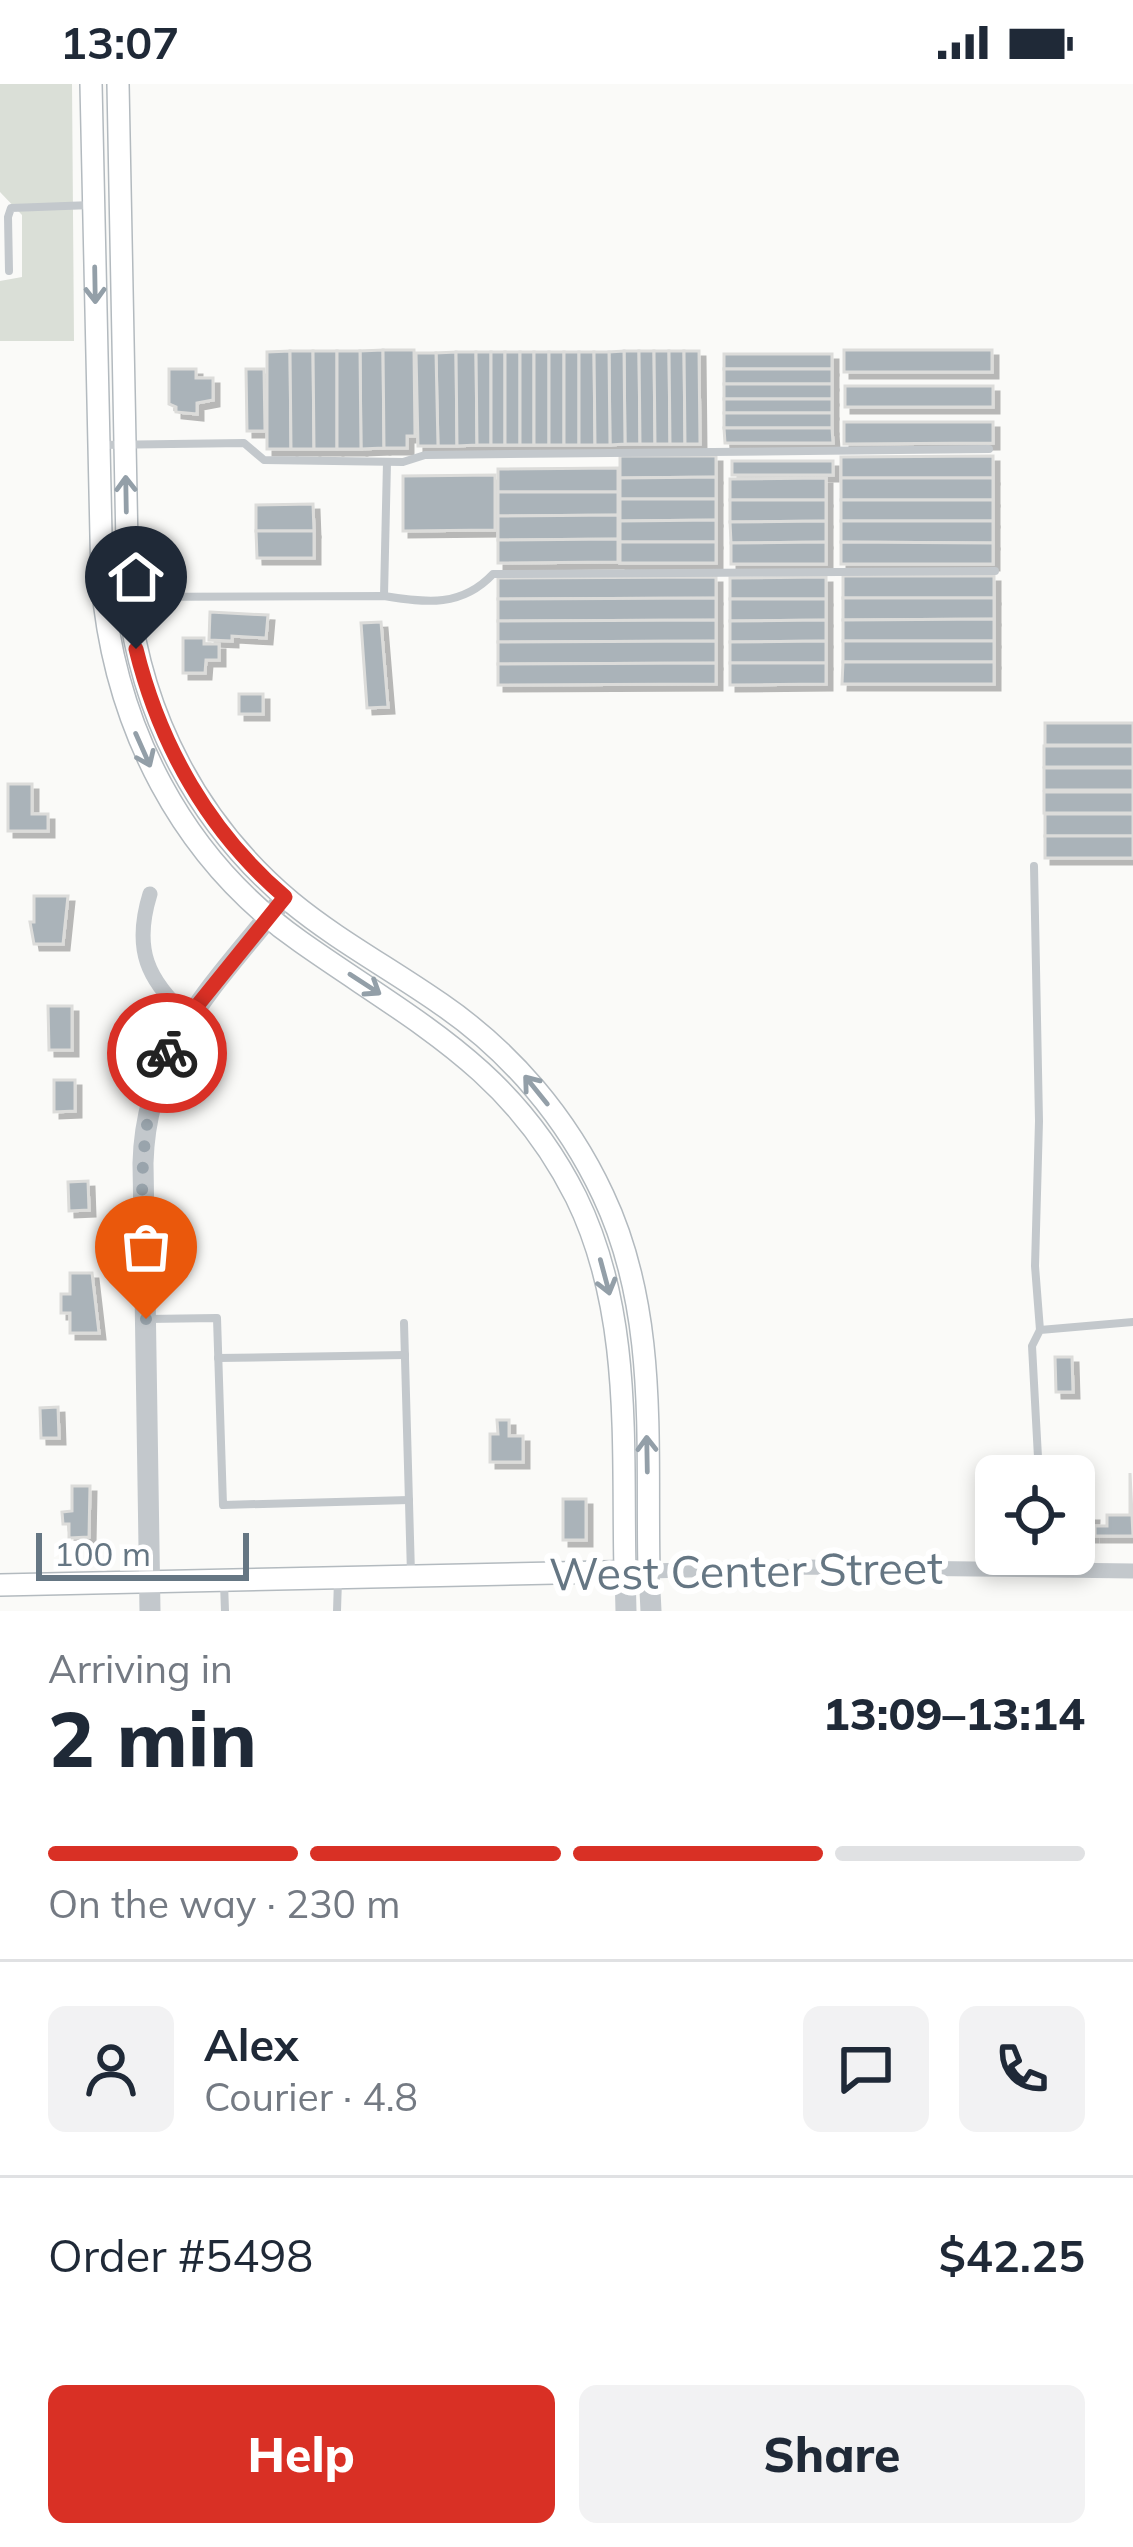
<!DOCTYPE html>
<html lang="en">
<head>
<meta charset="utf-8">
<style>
  :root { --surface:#fff; --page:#f2f2f3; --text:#1f2937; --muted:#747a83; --line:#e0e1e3; --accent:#d93025 }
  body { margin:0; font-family:Mulish,sans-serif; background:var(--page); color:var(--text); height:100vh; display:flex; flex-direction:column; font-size:45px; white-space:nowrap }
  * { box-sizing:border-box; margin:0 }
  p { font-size:39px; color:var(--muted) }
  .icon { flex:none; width:66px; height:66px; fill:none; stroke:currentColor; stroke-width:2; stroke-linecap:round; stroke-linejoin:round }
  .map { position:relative; height:1527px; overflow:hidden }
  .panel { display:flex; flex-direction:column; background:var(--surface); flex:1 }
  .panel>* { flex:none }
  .buttons { position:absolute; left:975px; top:1371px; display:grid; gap:24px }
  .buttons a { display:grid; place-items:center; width:120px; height:120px; border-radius:18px; background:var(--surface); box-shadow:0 6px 18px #0003; font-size:60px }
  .scale { position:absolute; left:36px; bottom:30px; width:213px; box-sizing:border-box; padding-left:12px; border:6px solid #657683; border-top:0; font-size:33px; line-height:42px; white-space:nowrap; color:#657683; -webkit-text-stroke:9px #fff; paint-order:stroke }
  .pin { position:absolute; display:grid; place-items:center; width:102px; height:102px; color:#fff; margin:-123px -51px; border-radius:50% 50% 50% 0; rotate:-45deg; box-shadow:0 0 12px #0007 }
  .pin .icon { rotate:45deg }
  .courier { position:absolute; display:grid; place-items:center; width:120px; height:120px; margin:-60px; border:9px solid #d93025; border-radius:50%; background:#fff; color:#222; box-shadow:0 3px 15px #0007 }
  .headline em { font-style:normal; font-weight:800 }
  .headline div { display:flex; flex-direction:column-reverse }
  .headline { display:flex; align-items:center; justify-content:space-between; height:204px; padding:0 48px }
  h1 { font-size:78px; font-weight:800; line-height:90px }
  .bar { display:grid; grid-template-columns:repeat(4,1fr); gap:18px 12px; align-content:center; height:144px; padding:0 48px }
  .bar i { height:15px; border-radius:9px; background:var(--line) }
  .bar .selected { background:var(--accent) }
  .bar p { grid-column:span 4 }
  .line { display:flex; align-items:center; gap:30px; padding:0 48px; border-top:3px solid var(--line) }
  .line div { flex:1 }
  .round { display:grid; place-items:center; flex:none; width:126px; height:126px; border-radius:18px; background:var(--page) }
  .cta { display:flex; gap:24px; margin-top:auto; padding:24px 48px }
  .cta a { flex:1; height:138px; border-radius:18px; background:var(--accent); color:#fff; font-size:48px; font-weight:800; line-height:138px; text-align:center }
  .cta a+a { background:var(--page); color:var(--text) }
  .status { display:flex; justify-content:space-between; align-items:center; height:84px; padding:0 60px; background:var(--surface); direction:ltr }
  .status svg { height:33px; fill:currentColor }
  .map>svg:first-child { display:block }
</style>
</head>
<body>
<div class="status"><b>13:07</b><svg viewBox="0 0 49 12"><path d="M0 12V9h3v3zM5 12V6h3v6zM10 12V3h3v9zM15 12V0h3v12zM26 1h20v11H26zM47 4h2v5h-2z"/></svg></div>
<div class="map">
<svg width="1133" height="1527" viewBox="0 0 1133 1527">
  <defs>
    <filter id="shadow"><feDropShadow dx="6" dy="6" stdDeviation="0" flood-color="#0004"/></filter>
  </defs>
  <rect width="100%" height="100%" fill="#fafaf8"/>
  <path fill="#dadfd7" d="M0 0H72L74 257H0V197L22 193V131L0 108Z"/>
  <g fill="#aab3b9" stroke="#dcdcda" stroke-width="3" filter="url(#shadow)">
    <path d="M383 266 384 364 361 365 360 267Z"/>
    <path d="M383 266H414L415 352H407V364H384Z"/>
    <rect x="844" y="266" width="148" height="22"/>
    <path d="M290 267 291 365H267V268Z"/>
    <path d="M290 267H313L314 365H291Z"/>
    <path d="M313 267H337V365H314Z"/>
    <path d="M337 267H360L361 365H337Z"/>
    <path d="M624 267H639L640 360H625Z"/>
    <path d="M624 267 625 360 610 361 609 268Z"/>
    <path d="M639 267H654L655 360H640Z"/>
    <path d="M654 267H669L670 360H655Z"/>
    <path d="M669 267H684L685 360H670Z"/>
    <path d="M684 267H699L700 360H685Z"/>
    <path d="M456 268 457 362H438L436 269Z"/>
    <path d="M456 268H476L477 361 457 362Z"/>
    <path d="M476 268H491V361H477Z"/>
    <rect x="491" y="268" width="14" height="93"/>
    <rect x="505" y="268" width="15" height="93"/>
    <rect x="520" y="268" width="14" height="93"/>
    <rect x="534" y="268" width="15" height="93"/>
    <rect x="549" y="268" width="15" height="93"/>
    <rect x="564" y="268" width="15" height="93"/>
    <path d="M579 268H594L595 361H579Z"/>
    <path d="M594 268H609L610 361H595Z"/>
    <path d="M416 269H436L438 362H418Z"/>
    <rect x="724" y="270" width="108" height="15"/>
    <path d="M169 285H196V294H213V316L197 319V330L176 328V323L169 320Z"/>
    <path d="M246 285H264L265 347H247Z"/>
    <rect x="724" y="285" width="108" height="15"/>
    <rect x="724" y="300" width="108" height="15"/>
    <rect x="845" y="302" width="148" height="21"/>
    <rect x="724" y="315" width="108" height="14"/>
    <rect x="724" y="329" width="108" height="15"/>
    <path d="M844 338H993V359L844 360Z"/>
    <path d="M724 344H832L833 359H725Z"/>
    <path d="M620 372H716V393L620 394Z"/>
    <path d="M993 372V394H841V373Z"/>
    <rect x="732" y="377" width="101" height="14"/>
    <path d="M618 384V408H498V385Z"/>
    <path d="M495 391V446L403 447V392Z"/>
    <path d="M716 393V415H620V394Z"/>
    <path d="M826 394V416H730V395Z"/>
    <rect x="841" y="394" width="152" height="22"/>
    <path d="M498 408H618V431L498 432Z"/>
    <path d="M620 415H716V436L620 437Z"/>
    <path d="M730 416H826V437L730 438Z"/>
    <rect x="841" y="416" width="152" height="21"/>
    <path d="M313 420 314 447H256V421Z"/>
    <path d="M618 431V455L498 456V432Z"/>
    <path d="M716 436V458H620V437Z"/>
    <path d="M826 437V458L731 459 730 438Z"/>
    <path d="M841 437H993V459L841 458Z"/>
    <path d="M256 447H314V474H257Z"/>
    <path d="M618 455V478L498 479V456Z"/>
    <rect x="620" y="458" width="96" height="21"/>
    <path d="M826 458V480H731V459Z"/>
    <path d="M841 458 993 459V480H841Z"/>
    <rect x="843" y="492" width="151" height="22"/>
    <path d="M716 493V514L498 515V494Z"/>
    <path d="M826 493V515H730V494Z"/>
    <path d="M716 514V536L498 537V515Z"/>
    <path d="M843 514H994V535L843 536Z"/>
    <path d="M730 515H826V536L730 537Z"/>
    <path d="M210 528 268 531 266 554 232 552V557L209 556Z"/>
    <path d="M994 535V557H843V536Z"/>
    <path d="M716 536V557L498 558V537Z"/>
    <path d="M826 536V557L730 558V537Z"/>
    <path d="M381 538 388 623 367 624 361 539Z"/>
    <path d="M183 554H204V560H219V576H206L205 589H183Z"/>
    <path d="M716 557V579L498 580V558Z"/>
    <path d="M826 557V579H730V558Z"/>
    <rect x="843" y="557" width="151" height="21"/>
    <path d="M843 578H994V600H842Z"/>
    <path d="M716 579V600L498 601V580Z"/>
    <path d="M730 579H826V600L730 601Z"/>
    <rect x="239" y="610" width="24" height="20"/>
    <rect x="1045" y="639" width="88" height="22"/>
    <rect x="1044" y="662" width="89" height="21"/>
    <rect x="1044" y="684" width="89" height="22"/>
    <path d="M8 700H32V730H48V747H8Z"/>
    <rect x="1044" y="708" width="89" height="21"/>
    <rect x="1045" y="730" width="88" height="22"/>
    <rect x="1045" y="752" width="88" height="22"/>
    <path d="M34 812H68L63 860H34L30 838H34Z"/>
    <path d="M48 922H72V966H49Z"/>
    <path d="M54 996H75V1027L54 1028Z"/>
    <path d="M88 1097 89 1126 69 1127 68 1098Z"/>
    <path d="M70 1189H92L99 1249H70V1229H61V1210H70Z"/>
    <path d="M1055 1273H1072L1073 1308H1056Z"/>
    <path d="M58 1323 59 1354H41L40 1324Z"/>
    <path d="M497 1336H509V1352H523V1378H490V1350H498Z"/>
    <path d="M1130 1389 1133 1452H1095V1442H1107V1431H1130Z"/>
    <path d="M72 1402H90L89 1453 69 1454V1440H63L62 1428 72 1427Z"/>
    <rect x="563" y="1415" width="23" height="41"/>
    <path d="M1074 1431H1093L1092 1452H1074Z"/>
  </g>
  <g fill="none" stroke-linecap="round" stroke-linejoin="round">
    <defs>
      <g id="secondary">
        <path d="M91 0 102 497C114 641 181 774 301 858 413 937 511 983 576 1113 633 1229 622 1362 625 1487"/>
        <path d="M0 1501 649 1487C646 1360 659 1229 603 1111 567 1034 511 968 441 920 391 885 337 856 291 818 198 740 142 633 128 513L118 0"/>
      </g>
    </defs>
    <use href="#secondary" stroke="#b3babf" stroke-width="24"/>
    <g stroke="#c3c8cc" stroke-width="8">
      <path d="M9 187 8 133 11 124 92 121"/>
      <path d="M100 361 244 359 264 376 403 378 425 371 989 365"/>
      <path d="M384 512 387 378"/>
      <path d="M106 513 384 512C427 519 462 523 493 490L995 487"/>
      <path d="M1034 782 1039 1037 1035 1182 1040 1246"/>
      <path d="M147 1235 217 1234 223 1421 409 1416"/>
      <path d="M404 1239 411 1490"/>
      <path d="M218 1274 405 1271"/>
      <path d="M1039 1392 1032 1262 1040 1246 1133 1238"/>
      <path d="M224 1499 225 1527"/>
      <path d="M337 1527 338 1495"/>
    </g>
    <g stroke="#c3c8cc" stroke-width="15">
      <path d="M150 810C133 865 147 896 188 933"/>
      <path d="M649 1487 804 1483 1133 1487"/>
    </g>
    <g stroke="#c3c8cc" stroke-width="21">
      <path d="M625 1487 626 1527"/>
      <path d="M649 1487 651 1527"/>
      <path d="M150 1527 143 1079C146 963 217 898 285 813"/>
    </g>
    <use href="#secondary" stroke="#fff" stroke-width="21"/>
  </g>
  <defs><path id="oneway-shaft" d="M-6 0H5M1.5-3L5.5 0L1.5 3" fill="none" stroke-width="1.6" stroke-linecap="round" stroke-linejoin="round" transform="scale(3)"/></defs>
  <g stroke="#939fa8">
    <use href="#oneway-shaft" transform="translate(95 201) rotate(89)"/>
    <use href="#oneway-shaft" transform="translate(126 410) rotate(-91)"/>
    <use href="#oneway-shaft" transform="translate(143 666) rotate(66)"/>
    <use href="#oneway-shaft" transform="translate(365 900) rotate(33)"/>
    <use href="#oneway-shaft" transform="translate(536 1006) rotate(-129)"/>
    <use href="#oneway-shaft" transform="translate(605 1193) rotate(75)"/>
    <use href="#oneway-shaft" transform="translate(647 1370) rotate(-91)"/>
  </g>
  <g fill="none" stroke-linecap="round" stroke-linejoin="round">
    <path stroke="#99a4ac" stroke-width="12" stroke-dasharray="0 21.6" d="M146 1235C144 1146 131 1052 167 969"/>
    <path stroke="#d93025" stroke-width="15" d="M136 565C160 662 209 748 285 813L188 933 167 969"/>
  </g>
  <g text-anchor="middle" stroke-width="12" stroke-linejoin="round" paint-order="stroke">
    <g font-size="45" fill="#657683" stroke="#fff">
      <text transform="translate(746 1487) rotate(-1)" y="16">West Center Street</text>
    </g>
  </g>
</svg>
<div class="buttons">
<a><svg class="icon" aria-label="locate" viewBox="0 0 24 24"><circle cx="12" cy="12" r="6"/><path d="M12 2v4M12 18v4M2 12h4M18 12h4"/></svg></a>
</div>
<div class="scale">100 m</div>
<div class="pin" style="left:146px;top:1235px;background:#ea580c"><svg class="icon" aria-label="bag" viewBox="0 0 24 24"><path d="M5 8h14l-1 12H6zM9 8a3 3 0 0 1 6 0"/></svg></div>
<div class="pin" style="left:136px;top:565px;background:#1f2937"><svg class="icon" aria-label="home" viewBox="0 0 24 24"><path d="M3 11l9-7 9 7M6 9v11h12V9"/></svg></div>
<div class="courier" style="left:167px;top:969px"><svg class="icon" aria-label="bike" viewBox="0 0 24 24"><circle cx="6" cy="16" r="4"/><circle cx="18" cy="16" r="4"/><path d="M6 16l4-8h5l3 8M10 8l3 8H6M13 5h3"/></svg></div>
</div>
<section class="panel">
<div class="headline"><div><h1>2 min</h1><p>Arriving in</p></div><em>13:09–13:14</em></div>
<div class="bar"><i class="selected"></i><i class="selected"></i><i class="selected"></i><i></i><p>On the way · 230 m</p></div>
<div class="line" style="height:216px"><a class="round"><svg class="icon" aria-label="person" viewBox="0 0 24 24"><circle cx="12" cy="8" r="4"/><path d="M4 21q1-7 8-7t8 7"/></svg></a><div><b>Alex</b><p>Courier · 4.8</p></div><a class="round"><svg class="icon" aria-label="chat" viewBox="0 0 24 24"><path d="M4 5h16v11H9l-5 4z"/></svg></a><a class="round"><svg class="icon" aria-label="phone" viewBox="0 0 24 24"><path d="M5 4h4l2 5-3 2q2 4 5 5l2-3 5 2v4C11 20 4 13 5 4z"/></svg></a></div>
<div class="line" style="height:156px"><div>Order #5498</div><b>$42.25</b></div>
<div class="cta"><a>Help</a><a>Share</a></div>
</section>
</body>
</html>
